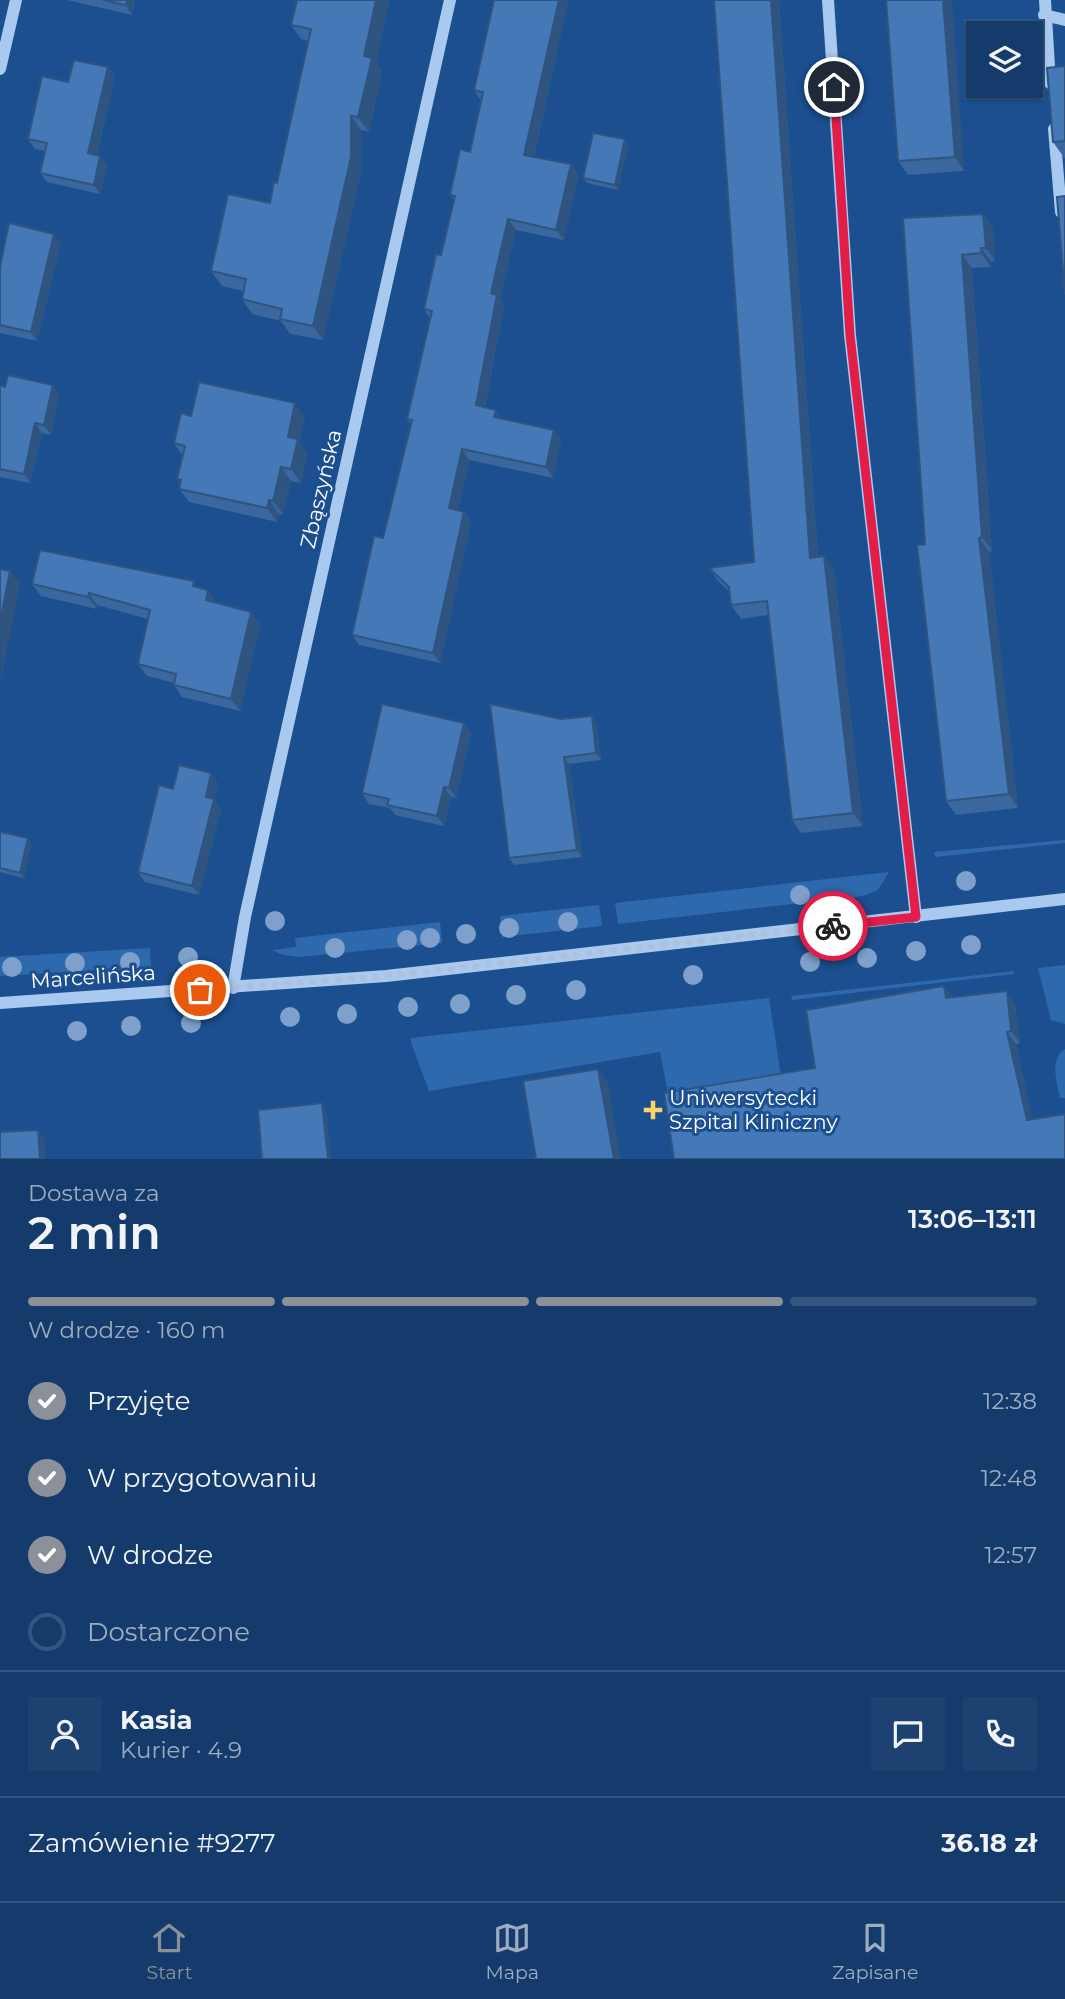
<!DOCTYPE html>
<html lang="pl">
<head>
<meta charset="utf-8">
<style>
  :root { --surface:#143b6b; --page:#1d4271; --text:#f1f3f6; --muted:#9dadc1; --line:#33557e; --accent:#8c9099 }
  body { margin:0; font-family:Montserrat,sans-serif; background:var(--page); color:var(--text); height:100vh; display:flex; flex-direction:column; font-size:26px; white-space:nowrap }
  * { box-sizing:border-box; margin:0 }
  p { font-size:23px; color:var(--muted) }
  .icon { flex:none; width:38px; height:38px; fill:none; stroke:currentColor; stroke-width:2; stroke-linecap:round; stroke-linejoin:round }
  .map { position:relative; height:1159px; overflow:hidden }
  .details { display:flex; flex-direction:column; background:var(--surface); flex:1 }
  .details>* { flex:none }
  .controls { position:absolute; left:966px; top:21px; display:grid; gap:14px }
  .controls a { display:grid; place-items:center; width:77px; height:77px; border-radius:0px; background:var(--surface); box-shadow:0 2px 5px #0004,0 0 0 2px var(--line); font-size:35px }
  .pin { position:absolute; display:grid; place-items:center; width:60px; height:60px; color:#fff; margin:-30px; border:4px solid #fff; border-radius:50%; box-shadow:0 2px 7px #0007 }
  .courier { position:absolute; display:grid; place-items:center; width:70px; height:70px; margin:-35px; border:5px solid #e11d48; border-radius:50%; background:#fff; color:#222; box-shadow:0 2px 9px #0007 }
  .headline em { font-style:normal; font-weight:600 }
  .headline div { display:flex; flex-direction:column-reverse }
  .headline { display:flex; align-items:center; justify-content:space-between; height:119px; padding:0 28px }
  h1 { font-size:46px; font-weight:600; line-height:52px }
  .bar { display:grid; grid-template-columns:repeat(4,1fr); gap:10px 7px; align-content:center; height:84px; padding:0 28px }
  .bar i { height:9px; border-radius:5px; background:var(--line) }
  .bar .current { background:var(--accent) }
  .bar p { grid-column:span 4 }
  .line { display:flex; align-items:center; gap:18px; padding:0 28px; border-top:2px solid var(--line) }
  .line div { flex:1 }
  .round { display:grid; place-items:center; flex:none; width:74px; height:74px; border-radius:0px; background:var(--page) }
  ol { padding:0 28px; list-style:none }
  li { display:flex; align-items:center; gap:21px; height:77px }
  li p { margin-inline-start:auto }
  li .icon { padding:7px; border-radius:50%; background:var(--accent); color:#fff; stroke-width:4 }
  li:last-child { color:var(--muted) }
  li i { width:38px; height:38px; border:4px solid var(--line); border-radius:50% }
  .tab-bar { display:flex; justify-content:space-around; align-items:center; height:98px; border-top:2px solid var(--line); background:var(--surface); font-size:19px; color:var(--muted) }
  .tab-bar a { display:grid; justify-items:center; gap:4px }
  .tab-bar .current { color:var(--accent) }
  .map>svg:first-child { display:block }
</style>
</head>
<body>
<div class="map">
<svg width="1065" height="1159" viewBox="0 0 1065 1159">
  <rect width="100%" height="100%" fill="#1b4f8f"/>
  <g fill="#2e69ad">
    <path d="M1065 840V843L935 857 934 852Z"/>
    <path d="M889 872 878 890 863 896 618 924 615 903Z"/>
    <path d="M599 905 602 926 502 937 500 916Z"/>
    <path d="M440 922 442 943 300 957 283 955 272 950 296 947 295 938Z"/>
    <path d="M150 948 151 967 0 976V957Z"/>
    <path d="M1065 965V1024L1051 1020 1038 968Z"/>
    <path d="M1014 971V974L792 1000 791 996Z"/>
    <path d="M769 998 781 1076 668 1094 660 1052 429 1091 411 1043V1038Z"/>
    <path d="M1065 1049V1098H1060C1057 1082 1049 1059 1065 1049Z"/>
  </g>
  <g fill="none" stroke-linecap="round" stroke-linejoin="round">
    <g stroke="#a9c9ee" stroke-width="12">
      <path d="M828 0 850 335 916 917"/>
      <path d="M1045 0 1050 83"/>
      <path d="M1044 15 1065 20"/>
      <path d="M0 69 16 0"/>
      <path d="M1054 129 1061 212"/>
      <path d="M233 988 245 917 450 0"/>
      <path d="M0 1003 386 976 1065 899"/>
    </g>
  </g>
  <g fill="#7ea0ca">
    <circle cx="966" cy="881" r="10"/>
    <circle cx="800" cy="895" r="10"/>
    <circle cx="275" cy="921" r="10"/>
    <circle cx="568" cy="922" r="10"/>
    <circle cx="509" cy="928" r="10"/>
    <circle cx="466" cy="934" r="10"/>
    <circle cx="430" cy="938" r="10"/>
    <circle cx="407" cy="940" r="10"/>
    <circle cx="971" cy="945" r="10"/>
    <circle cx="335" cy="948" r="10"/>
    <circle cx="916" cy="951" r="10"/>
    <circle cx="188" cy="957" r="10"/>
    <circle cx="867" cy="958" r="10"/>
    <circle cx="130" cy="962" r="10"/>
    <circle cx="810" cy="962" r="10"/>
    <circle cx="75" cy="963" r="10"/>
    <circle cx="12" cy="967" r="10"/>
    <circle cx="693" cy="975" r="10"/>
    <circle cx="576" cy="990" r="10"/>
    <circle cx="516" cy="995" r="10"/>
    <circle cx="460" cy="1004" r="10"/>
    <circle cx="408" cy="1007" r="10"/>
    <circle cx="347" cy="1014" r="10"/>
    <circle cx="290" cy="1017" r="10"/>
    <circle cx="191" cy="1023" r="10"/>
    <circle cx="131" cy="1026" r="10"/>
    <circle cx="77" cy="1031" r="10"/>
  </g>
  <g fill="#3a679d">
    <path d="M67 0H135L132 15Z"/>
    <path d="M297 0H389L376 63 382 72 369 132 361 130V171L323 340 290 334 281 321 252 314 242 299 243 291 222 286 211 271 270 203 277 183 309 41 301 39 291 25Z"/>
    <path d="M494 0H567L568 1 534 157 571 164 578 175 564 240 516 230 500 299 504 305 485 407 496 410 502 419 554 430 561 440 553 478 469 460 458 510 464 512 471 522 440 663 359 645 352 635 383 538 411 425 407 419 430 318 424 309 441 255 454 200 450 195 470 152 481 101 474 90Z"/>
    <path d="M714 0H779L818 557 834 570 863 826 801 833 792 820 768 615 741 619 731 605 730 592 718 581 709 568 754 562Z"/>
    <path d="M886 0 964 171 908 175 898 161Z"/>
    <path d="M1065 66V159L1053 142Z"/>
    <path d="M108 67 115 76 97 155 100 156 107 165 100 194 47 182 40 173 45 151 35 149 28 139 68 82Z"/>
    <path d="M625 139 628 144 618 190 587 183 583 178Z"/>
    <path d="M983 214 993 228 995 261H991V267L972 268 992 551 989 552 1018 808 956 815 946 801 925 544 903 218Z"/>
    <path d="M61 243 37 341 0 333V267Z"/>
    <path d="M0 385 5 387 53 385 59 395 51 435 42 433 30 483 0 477Z"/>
    <path d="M191 416 305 417 299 442 307 453 301 483 291 481 283 514H279L277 522 189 502 179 489 181 484 177 479 182 455 174 443Z"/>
    <path d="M32 584 199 588 216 603 260 624 240 711 182 697 174 685V683L147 676 138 664 148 619 97 605V609L41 596Z"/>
    <path d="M592 716 596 723 601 760 569 764 582 857 514 865 509 858 561 719Z"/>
    <path d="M464 723 471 733 456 798 451 797 444 826 395 815 390 808 369 804 362 793Z"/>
    <path d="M218 783 214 799 221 809 199 895 145 882 138 872 173 789Z"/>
    <path d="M0 832 28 838 31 843 24 878 0 872Z"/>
    <path d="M944 986 952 997 1015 1003 1020 1043 1016 1044 1032 1119 1065 1159 815 1068Z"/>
  </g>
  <g fill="#305480">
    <path d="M127 0H135L132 15 126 5Z"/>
    <path d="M376 0H389L376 63 382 72 369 132 358 117 364 56Z"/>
    <path d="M559 0H567L568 1 532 165 524 155Z"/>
    <path d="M771 0H779L819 572 810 558Z"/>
    <path d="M943 0H952L964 171 955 157Z"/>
    <path d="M108 67 115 76 95 162 88 153Z"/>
    <path d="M351 116 361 130V171L323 340 313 326Z"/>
    <path d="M625 139 628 144 618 190 615 185Z"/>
    <path d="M100 156 107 165 100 194 94 185Z"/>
    <path d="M571 164 578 175 564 240 556 230Z"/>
    <path d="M983 214 993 228 995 261 986 248Z"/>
    <path d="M508 219 516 230 500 299 504 305 483 416 476 405 491 293Z"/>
    <path d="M54 234 61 243 37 341 31 332Z"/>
    <path d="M981 248 991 261V267L981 253Z"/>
    <path d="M962 255 972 268 992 551 982 537Z"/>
    <path d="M53 385 59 395 51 435 44 425Z"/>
    <path d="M295 403 305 417 299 442 307 453 301 483 291 469 288 437Z"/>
    <path d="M496 410 503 420 494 417Z"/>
    <path d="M35 423 42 433 30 483 24 474Z"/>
    <path d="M554 430 561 440 553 478 546 467Z"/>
    <path d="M462 449 469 460 456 519 449 508Z"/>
    <path d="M281 467 291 481 283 514 273 501Z"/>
    <path d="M269 500 279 514 277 522 267 508Z"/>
    <path d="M464 512 471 522 440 663 433 653Z"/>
    <path d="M979 538 989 552 1018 808 1009 794Z"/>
    <path d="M824 556 834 570 863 826 853 813Z"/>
    <path d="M10 571 20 585 1 681 0 622Z"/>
    <path d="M208 590 216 602 206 600Z"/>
    <path d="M89 593 97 605V609L88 597Z"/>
    <path d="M251 612 260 624 240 711 231 699Z"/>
    <path d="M592 716 596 723 601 760 596 753Z"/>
    <path d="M464 723 471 733 456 798 449 788Z"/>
    <path d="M564 757 569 764 582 857 577 850Z"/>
    <path d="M211 773 218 783 212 806 206 797Z"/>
    <path d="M444 787 451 797 444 826 437 816Z"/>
    <path d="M214 799 221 809 199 895 192 886Z"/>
    <path d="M28 838 31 843 24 878 20 873Z"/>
    <path d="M944 986 952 998H946Z"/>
    <path d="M1007 991 1015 1003 1020 1043 1011 1031Z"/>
    <path d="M1007 1032 1016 1044 1035 1132 1027 1120Z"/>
    <path d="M598 1069 608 1083 621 1159H614Z"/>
    <path d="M322 1103 326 1108 331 1159H328Z"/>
    <path d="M38 1130 45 1139 46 1159H40Z"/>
  </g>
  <g fill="#4478b7" stroke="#305480" stroke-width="2">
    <path d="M103 0H127L126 5Z"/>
    <path d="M297 0H376L364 56 372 58 358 117 351 116V157L313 326 280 319 282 309 242 299 246 279 211 271 228 194 270 203 274 182 277 183 311 29 291 25Z"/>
    <path d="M494 0H559L524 155 571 164 556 230 508 219 491 293 497 295 476 405 496 410 494 417 554 430 546 467 462 449 449 508 464 512 433 653 352 635 374 536 383 538 412 420 407 419 432 311 424 309 436 254 441 255 455 196 450 195 460 149 470 152 483 92 474 90Z"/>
    <path d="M714 0H771L810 558 824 556 853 813 792 820 767 601 731 605 729 587 709 568 754 562Z"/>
    <path d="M886 0H943L955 157 898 161Z"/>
    <path d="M74 60 108 67 88 153 100 156 94 185 40 173 47 143 28 139 42 76 68 82Z"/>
    <path d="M1065 66V141L1053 142 1047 68Z"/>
    <path d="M593 133 625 139 615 185 583 178Z"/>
    <path d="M1065 196V295L1057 197Z"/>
    <path d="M983 214 986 248H981V253L962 255 982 537 979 538 1009 794 946 801 917 545 925 544 903 218Z"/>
    <path d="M9 223 54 234 31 332 0 325V267Z"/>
    <path d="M8 375 53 385 44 425 35 423 24 474 0 469V385L5 387Z"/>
    <path d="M199 382 295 403 288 437 298 439 291 469 281 467 273 501 269 500 267 508 179 489 181 480 177 479 185 446 174 443 181 413 191 416Z"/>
    <path d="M40 550 194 581 193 586 208 590 206 600 251 612 231 699 174 685 176 674 138 664 150 610 89 593 88 597 32 584Z"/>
    <path d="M0 569 10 571 0 622Z"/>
    <path d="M382 704 464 723 449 788 444 787 437 816 387 805 389 799 362 793Z"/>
    <path d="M490 704 561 719 592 716 596 753 564 757 577 850 509 858Z"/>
    <path d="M179 765 211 773 206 797 214 799 192 886 138 872 159 785 173 789Z"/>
    <path d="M0 832 28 838 20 873 0 868Z"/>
    <path d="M944 986 946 998 1007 991 1011 1031 1007 1032 1027 1120 1065 1114V1159H674L664 1093 815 1068 806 1010Z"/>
    <path d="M598 1069 614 1159H536L523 1081Z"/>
    <path d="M322 1103 328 1159H262L258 1110Z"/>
    <path d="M38 1130 40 1159H0V1132Z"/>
  </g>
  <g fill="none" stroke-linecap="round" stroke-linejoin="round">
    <path stroke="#afc1d8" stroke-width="7" stroke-dasharray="0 12.6" d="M200 990 386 976 833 926"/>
    <path stroke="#e11d48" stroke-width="9" d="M833 926 916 917 850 335 834 87"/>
  </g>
  <path fill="#ffd166" stroke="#1b4f8f" stroke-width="2.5" d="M649.5 1099.5h7v7h7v7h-7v7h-7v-7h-7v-7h7z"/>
  <g text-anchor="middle" stroke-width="6" stroke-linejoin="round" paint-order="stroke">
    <g font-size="21" fill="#fff" stroke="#1b4f8f">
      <text transform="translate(321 489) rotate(-77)" y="7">Zbąszyńska</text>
      <text transform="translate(93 977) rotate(-4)" y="7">Marcelińska</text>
    </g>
    <g font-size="21" fill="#fff" stroke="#1b4f8f" text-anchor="start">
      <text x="669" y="1105">Uniwersytecki<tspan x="669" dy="24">Szpital Kliniczny</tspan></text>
    </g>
  </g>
</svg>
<div class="controls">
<a><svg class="icon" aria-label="layers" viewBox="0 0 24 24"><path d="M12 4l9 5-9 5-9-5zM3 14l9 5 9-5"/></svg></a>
</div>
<div class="pin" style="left:200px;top:990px;background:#ea580c"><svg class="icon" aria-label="bag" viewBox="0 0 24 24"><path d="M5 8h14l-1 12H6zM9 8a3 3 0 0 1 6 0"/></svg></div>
<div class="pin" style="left:834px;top:87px;background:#1f2937"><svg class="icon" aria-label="home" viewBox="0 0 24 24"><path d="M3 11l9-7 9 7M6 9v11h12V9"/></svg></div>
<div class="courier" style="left:833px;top:926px"><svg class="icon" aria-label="bike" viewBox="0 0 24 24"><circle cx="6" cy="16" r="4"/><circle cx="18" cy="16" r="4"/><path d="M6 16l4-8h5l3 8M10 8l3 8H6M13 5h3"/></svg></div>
</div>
<section class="details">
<div class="headline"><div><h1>2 min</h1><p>Dostawa za</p></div><em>13:06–13:11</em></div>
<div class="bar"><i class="current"></i><i class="current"></i><i class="current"></i><i></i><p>W drodze · 160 m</p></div>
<ol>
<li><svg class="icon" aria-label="check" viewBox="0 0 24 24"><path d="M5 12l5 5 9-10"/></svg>Przyjęte<p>12:38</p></li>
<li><svg class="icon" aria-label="check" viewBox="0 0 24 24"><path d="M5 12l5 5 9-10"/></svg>W przygotowaniu<p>12:48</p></li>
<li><svg class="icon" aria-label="check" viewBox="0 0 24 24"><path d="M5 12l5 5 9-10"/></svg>W drodze<p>12:57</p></li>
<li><i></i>Dostarczone</li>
</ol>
<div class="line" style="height:126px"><a class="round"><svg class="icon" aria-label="person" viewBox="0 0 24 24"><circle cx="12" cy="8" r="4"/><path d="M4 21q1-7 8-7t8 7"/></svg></a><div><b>Kasia</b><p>Kurier · 4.9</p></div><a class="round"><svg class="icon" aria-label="chat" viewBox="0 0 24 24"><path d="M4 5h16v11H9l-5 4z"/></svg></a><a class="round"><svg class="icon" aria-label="phone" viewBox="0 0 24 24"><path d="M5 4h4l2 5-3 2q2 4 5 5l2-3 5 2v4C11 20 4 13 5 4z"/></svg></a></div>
<div class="line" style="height:91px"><div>Zamówienie #9277</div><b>36.18 zł</b></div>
</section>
<nav class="tab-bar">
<a class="current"><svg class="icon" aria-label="home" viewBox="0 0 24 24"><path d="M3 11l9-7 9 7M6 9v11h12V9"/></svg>Start</a>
<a><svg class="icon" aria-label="map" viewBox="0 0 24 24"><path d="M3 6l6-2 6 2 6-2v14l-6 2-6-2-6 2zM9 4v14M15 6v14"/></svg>Mapa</a>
<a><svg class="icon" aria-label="saved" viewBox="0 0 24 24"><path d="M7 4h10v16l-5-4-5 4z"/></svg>Zapisane</a>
</nav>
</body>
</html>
